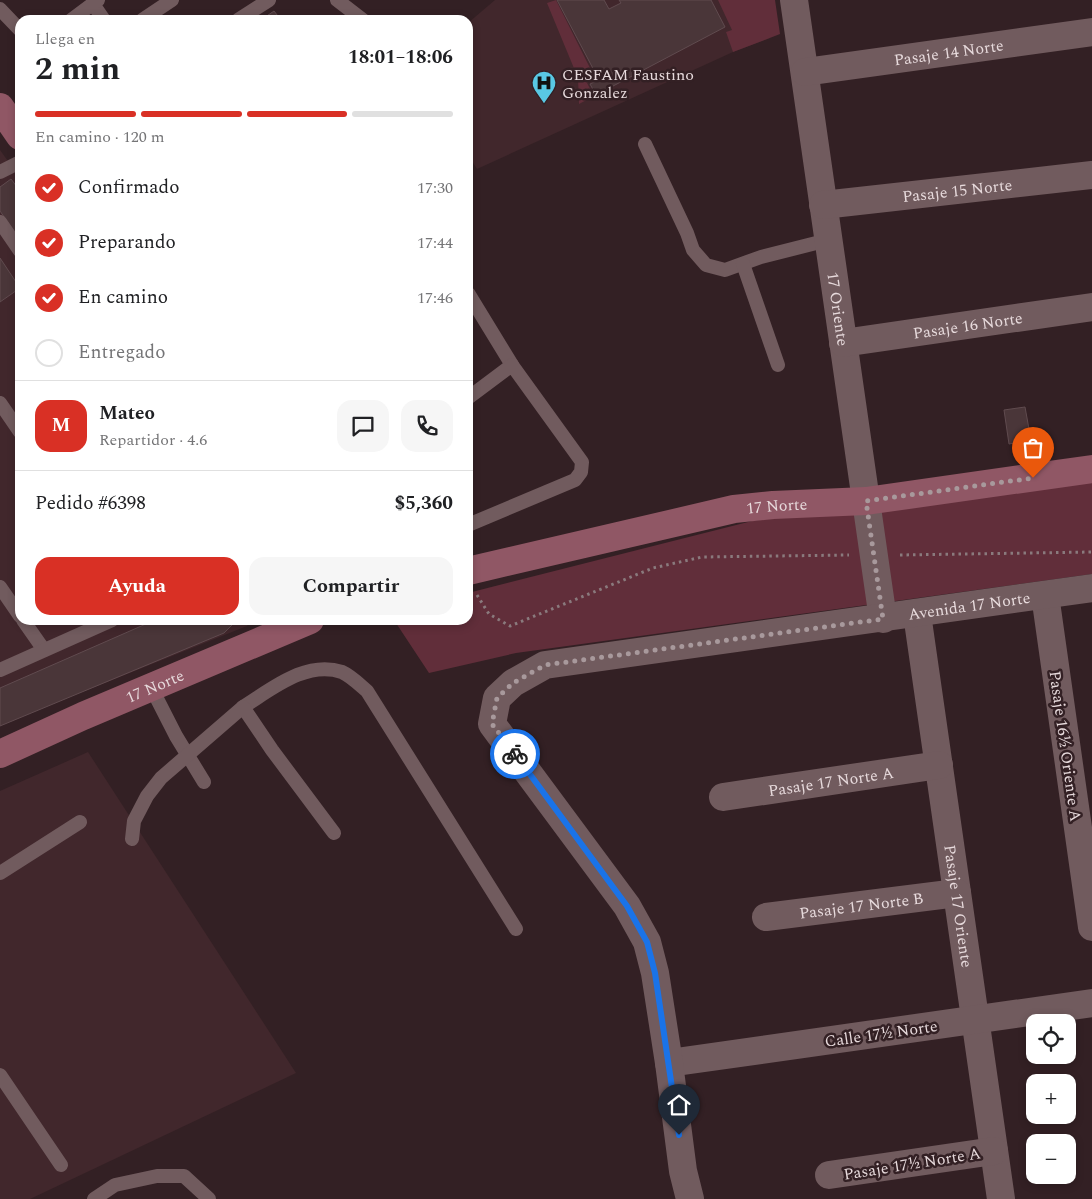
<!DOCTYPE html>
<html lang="es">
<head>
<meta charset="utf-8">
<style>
  :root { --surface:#fff; --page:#f6f6f6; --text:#202124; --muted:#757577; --line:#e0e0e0; --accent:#d93025 }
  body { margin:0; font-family:Spectral,serif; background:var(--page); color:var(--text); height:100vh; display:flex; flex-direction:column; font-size:19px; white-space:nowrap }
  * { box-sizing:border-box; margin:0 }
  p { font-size:16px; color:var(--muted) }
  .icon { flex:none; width:28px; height:28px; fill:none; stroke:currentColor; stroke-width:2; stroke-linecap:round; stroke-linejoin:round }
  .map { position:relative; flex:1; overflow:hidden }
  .drawer { position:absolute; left:15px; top:15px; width:458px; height:610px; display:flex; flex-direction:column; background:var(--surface); border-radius:15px; box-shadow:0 2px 8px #0003 }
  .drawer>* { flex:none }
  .controls { position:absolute; left:1026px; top:1014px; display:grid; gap:10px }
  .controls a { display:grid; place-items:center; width:50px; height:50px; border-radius:10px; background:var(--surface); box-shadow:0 2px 8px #0003; font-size:25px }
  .pin { position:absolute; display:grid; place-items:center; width:42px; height:42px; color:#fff; margin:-51px -21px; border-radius:50% 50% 50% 0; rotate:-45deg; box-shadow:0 0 5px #0007 }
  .pin .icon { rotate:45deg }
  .courier { position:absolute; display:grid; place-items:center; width:50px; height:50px; margin:-25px; border:4px solid #1a73e8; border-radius:50%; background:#fff; color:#222; box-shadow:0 1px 6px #0007 }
  .head em { font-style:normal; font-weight:700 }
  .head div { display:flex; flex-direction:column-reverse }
  .head { display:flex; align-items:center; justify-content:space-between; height:85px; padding:0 20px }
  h1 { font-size:32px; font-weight:700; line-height:38px }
  .bar { display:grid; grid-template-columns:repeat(4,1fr); gap:8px 5px; align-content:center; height:60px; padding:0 20px }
  .bar i { height:6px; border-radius:4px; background:var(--line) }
  .bar .on { background:var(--accent) }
  .bar p { grid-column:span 4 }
  .line { display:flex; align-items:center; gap:12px; padding:0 20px; border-top:1px solid var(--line) }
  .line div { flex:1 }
  .round { display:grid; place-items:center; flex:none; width:52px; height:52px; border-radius:15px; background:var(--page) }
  ol { padding:0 20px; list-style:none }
  li { display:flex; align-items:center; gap:15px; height:55px }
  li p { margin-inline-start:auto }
  li .icon { padding:5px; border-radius:50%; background:var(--accent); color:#fff; stroke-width:4 }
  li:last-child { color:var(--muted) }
  li i { width:28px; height:28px; border:2px solid var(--line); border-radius:50% }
  .button { display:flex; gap:10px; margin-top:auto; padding:10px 20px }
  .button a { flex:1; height:58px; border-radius:15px; background:var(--accent); color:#fff; font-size:20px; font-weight:700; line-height:58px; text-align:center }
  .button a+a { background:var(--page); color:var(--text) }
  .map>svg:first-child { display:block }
</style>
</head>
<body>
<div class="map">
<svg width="1092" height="1199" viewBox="0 0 1092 1199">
  <rect width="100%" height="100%" fill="#332024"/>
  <g fill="#41272c">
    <path d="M495 0H765L770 38 733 52 477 169 468 155V23Z"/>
    <path d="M0 150 20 178V620H251L247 626 0 725Z"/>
    <path d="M88 752 296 1073 30 1199H0V791Z"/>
  </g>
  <g fill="#612e3a">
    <path d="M556 0 595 78 587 83 594 96 579 104 578 78 547 3Z"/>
    <path d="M718 0H775L780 34 733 52 726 32 732 30Z"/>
    <path d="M1092 476V574L516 653 429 673 394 620H468V593L752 521Z"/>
  </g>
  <g fill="#4a3639" stroke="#604b4f">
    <path d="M557 0H604L609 9 621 3 619 0H711L725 27 596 95 590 84 599 80Z"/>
    <path d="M274 11 281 20H261Z"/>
    <path d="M11 179 20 191V240L0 211V187Z"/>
    <path d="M0 258 20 288 0 302Z"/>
    <path d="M1025 407 1031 440 1009 444 1004 410Z"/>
    <path d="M155 620H237L224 633 0 726V688Z"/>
  </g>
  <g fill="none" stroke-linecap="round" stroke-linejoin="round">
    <g stroke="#8a7a7d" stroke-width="3" stroke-dasharray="2.5 4" stroke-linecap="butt">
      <path d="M900 555 1092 552"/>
      <path d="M477 595 489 614 510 626 653 568 702 557 849 555"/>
    </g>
    <g stroke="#715b5e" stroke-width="14">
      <path d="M337 0 363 20"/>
      <path d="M93 4 104 20"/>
      <path d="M0 9 20 30"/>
      <path d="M71 20 98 0"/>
      <path d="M142 20 172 0"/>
      <path d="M238 20 269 0"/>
      <path d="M645 144 687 233 693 250 706 265 725 270 761 257 828 240"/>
      <path d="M0 172 20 162"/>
      <path d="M0 222 20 251"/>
      <path d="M743 264 778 365"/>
      <path d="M468 293 512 365"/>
      <path d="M468 398 512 365 582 462 581 472 575 480 468 525"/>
      <path d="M0 403 20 432"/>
      <path d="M0 587 20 616"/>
      <path d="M23 620 44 650"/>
      <path d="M0 670 112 620"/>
      <path d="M151 687 176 736 204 782"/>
      <path d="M243 707C272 689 306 660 342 672 351 676 360 685 367 691L516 929"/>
      <path d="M132 839 134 821 147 796 161 778 243 707 272 750 334 833"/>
      <path d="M0 873 80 822"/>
      <path d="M0 1075 61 1165"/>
      <path d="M94 1199 115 1185 157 1176H184L209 1199"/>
    </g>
    <g stroke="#715b5e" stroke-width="28">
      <path id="s1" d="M794 0 883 619"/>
      <path id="s2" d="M805 72 1092 32"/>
      <path id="s3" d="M823 205 1092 175"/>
      <path id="s4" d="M843 343 1092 307"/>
      <path d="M1045 595 1092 927"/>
      <path id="s5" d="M917 614 1001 1199"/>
      <path id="s6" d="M723 797 939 765"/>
      <path id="s7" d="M766 917 957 893"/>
      <path d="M669 1063 1092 1003"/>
      <path d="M829 1175 994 1151"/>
      <path id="s8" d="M690 1199 683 1171 669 1063 655 973 647 942 627 906 492 724 497 698 513 683 545 665 1092 588"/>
    </g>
    <g stroke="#905765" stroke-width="28">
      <path d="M0 107 20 136"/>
      <path id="s9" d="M468 571 734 509 773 505 866 501 1092 469"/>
      <path id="s10" d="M0 754 83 716 310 620"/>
    </g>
  </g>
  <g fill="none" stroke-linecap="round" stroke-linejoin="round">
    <path stroke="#a8999c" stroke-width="5" stroke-dasharray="0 9" d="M515 754 492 724 497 698 513 683 545 665 883 619 866 501 1033 478"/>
    <path stroke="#1a73e8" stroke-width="6" d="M515 754 627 906 647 942 655 973 679 1135"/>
  </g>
  <defs>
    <symbol id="hospital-pin" viewBox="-11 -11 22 30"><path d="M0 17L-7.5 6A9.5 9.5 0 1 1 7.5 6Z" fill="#59c8e4" stroke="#332024"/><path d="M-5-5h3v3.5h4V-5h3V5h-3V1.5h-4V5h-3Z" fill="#111"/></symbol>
  </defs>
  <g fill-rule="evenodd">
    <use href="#hospital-pin" x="530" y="69" width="28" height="38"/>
  </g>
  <g text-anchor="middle" stroke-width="5" stroke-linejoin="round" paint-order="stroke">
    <g font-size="16" fill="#e7dadc" stroke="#332024">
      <text dy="6" stroke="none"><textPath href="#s2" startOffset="145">Pasaje 14 Norte</textPath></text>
      <text dy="6" stroke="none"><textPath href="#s3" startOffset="135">Pasaje 15 Norte</textPath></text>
      <text dy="6" stroke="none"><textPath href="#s1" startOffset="312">17 Oriente</textPath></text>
      <text dy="6" stroke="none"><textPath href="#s4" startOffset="126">Pasaje 16 Norte</textPath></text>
      <text dy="6" stroke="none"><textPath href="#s9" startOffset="316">17 Norte</textPath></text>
      <text dy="6" stroke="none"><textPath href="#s8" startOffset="1042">Avenida 17 Norte</textPath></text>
      <text dy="6" stroke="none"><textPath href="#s10" startOffset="169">17 Norte</textPath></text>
      <text transform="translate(1066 746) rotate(82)" y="6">Pasaje 16½ Oriente A</text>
      <text dy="6" stroke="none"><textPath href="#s6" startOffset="109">Pasaje 17 Norte A</textPath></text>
      <text dy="6" stroke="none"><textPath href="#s7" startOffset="96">Pasaje 17 Norte B</textPath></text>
      <text dy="6" stroke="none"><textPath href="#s5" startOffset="295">Pasaje 17 Oriente</textPath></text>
      <text transform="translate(881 1033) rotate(-8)" y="6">Calle 17½ Norte</text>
      <text transform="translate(912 1163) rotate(-9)" y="6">Pasaje 17½ Norte A</text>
    </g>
    <g font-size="16" fill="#e7dadc" stroke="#332024" text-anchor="start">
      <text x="562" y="80">CESFAM Faustino<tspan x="562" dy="18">Gonzalez</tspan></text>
    </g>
  </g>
</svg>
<div class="controls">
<a><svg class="icon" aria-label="locate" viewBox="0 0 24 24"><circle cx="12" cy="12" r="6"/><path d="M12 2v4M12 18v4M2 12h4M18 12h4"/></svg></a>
<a>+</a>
<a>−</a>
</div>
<div class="pin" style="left:1033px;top:478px;background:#ea580c"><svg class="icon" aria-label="bag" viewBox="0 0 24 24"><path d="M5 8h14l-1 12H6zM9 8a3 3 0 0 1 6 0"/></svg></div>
<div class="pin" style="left:679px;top:1135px;background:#1f2937"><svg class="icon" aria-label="home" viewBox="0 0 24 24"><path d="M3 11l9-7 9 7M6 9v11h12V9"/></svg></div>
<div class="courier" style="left:515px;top:754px"><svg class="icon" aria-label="bike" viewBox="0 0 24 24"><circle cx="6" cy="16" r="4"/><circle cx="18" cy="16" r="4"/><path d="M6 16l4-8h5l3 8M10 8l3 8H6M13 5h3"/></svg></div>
<section class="drawer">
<div class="head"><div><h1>2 min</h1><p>Llega en</p></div><em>18:01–18:06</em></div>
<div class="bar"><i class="on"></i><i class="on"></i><i class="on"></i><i></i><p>En camino · 120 m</p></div>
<ol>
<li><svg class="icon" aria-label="check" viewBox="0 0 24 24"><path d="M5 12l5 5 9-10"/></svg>Confirmado<p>17:30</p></li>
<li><svg class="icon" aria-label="check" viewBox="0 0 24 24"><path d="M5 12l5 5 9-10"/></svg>Preparando<p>17:44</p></li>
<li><svg class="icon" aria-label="check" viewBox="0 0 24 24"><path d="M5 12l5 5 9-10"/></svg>En camino<p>17:46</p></li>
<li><i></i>Entregado</li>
</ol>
<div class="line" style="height:90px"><b class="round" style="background:var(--accent);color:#fff">M</b><div><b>Mateo</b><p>Repartidor · 4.6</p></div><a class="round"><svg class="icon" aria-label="chat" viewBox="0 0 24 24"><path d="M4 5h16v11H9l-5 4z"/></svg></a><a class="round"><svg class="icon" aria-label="phone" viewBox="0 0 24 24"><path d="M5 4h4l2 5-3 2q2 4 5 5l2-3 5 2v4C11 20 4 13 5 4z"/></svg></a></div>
<div class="line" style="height:65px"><div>Pedido #6398</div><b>$5,360</b></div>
<div class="button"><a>Ayuda</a><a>Compartir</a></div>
</section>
</div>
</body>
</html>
